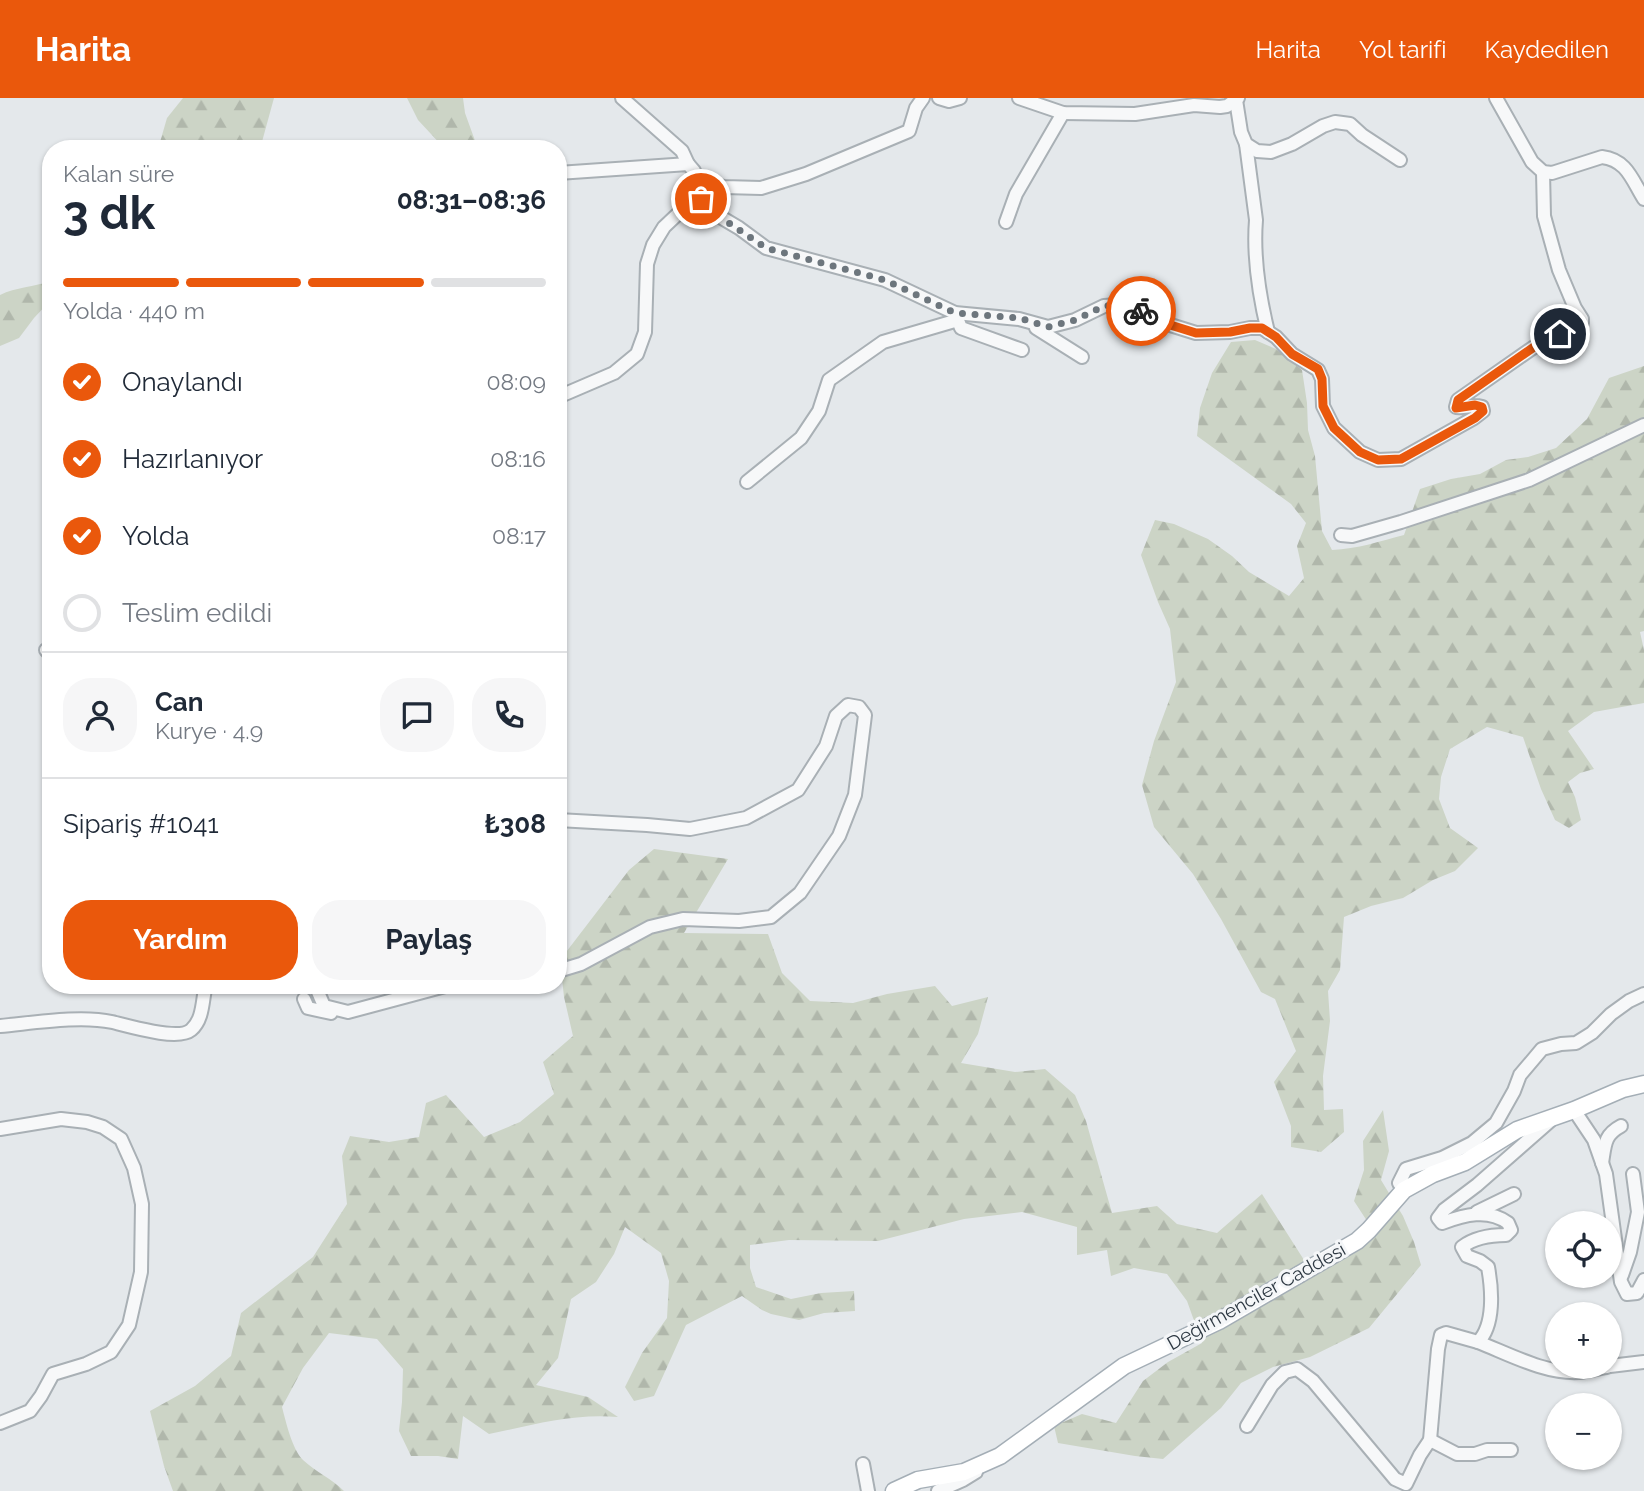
<!DOCTYPE html>
<html lang="tr">
<head>
<meta charset="utf-8">
<style>
  :root { --surface:#fff; --page:#f6f6f7; --text:#1f2937; --muted:#747a83; --line:#e0e1e3; --accent:#ea580c }
  body { margin:0; font-family:Raleway,sans-serif; background:var(--page); color:var(--text); height:100vh; display:flex; flex-direction:column; font-size:26px; white-space:nowrap }
  * { box-sizing:border-box; margin:0 }
  p { font-size:23px; color:var(--muted) }
  .icon { flex:none; width:38px; height:38px; fill:none; stroke:currentColor; stroke-width:2; stroke-linecap:round; stroke-linejoin:round }
  .map { position:relative; flex:1; overflow:hidden }
  .panel { position:absolute; left:42px; top:42px; width:525px; height:854px; display:flex; flex-direction:column; background:var(--surface); border-radius:28px; box-shadow:0 2px 5px #0004 }
  .panel>* { flex:none }
  .tools { position:absolute; left:1545px; top:1113px; display:grid; gap:14px }
  .tools a { display:grid; place-items:center; width:77px; height:77px; border-radius:50%; background:var(--surface); box-shadow:0 2px 5px #0004; font-size:35px }
  .pin { position:absolute; display:grid; place-items:center; width:60px; height:60px; color:#fff; margin:-30px; border:4px solid #fff; border-radius:50%; box-shadow:0 2px 7px #0007 }
  .courier { position:absolute; display:grid; place-items:center; width:70px; height:70px; margin:-35px; border:5px solid #ea580c; border-radius:50%; background:#fff; color:#222; box-shadow:0 2px 9px #0007 }
  .overview em { font-style:normal; font-weight:700 }
  .overview div { display:flex; flex-direction:column-reverse }
  .overview { display:flex; align-items:center; justify-content:space-between; height:119px; padding:0 21px }
  h1 { font-size:46px; font-weight:700; line-height:52px }
  .bar { display:grid; grid-template-columns:repeat(4,1fr); gap:10px 7px; align-content:center; height:84px; padding:0 21px }
  .bar i { height:9px; border-radius:5px; background:var(--line) }
  .bar .on { background:var(--accent) }
  .bar p { grid-column:span 4 }
  .line { display:flex; align-items:center; gap:18px; padding:0 21px; border-top:2px solid var(--line) }
  .line div { flex:1 }
  .round { display:grid; place-items:center; flex:none; width:74px; height:74px; border-radius:28px; background:var(--page) }
  ol { padding:0 21px; list-style:none }
  li { display:flex; align-items:center; gap:21px; height:77px }
  li p { margin-inline-start:auto }
  li .icon { padding:7px; border-radius:50%; background:var(--accent); color:#fff; stroke-width:4 }
  li:last-child { color:var(--muted) }
  li i { width:38px; height:38px; border:4px solid var(--line); border-radius:50% }
  .action { display:flex; gap:14px; margin-top:auto; padding:14px 21px }
  .action a { flex:1; height:80px; border-radius:28px; background:var(--accent); color:#fff; font-size:28px; font-weight:700; line-height:80px; text-align:center }
  .action a+a { background:var(--page); color:var(--text) }
  header { display:flex; align-items:center; gap:42px; box-sizing:border-box; height:98px; padding:0 35px; background:var(--accent); color:#fff }
  header strong { font-size:33px }
  nav { display:flex; gap:38px; margin-inline-start:auto; font-size:24px }
  .map>svg:first-child { display:block }
</style>
</head>
<body>
<header>
<strong>Harita</strong>
<nav><a>Harita</a><a>Yol tarifi</a><a>Kaydedilen</a></nav>
</header>
<div class="map">
<svg width="1644" height="1393" viewBox="0 0 1644 1393">
  <defs>
    <pattern id="forest-firs" width="22" height="20" patternUnits="userSpaceOnUse" patternTransform="scale(1.75)"><rect width="22" height="20" fill="#ccd4c6"/><path d="M5 1l3.5 6h-7zM16 11l3.5 6h-7z" fill="#b0b7ab"/></pattern>
  </defs>
  <rect width="100%" height="100%" fill="#e4e8eb"/>
  <g fill="url(#forest-firs)">
    <path d="M183 0H274L260 51H158L167 20Z"/>
    <path d="M407 0H463L465 15 478 51 444 50 418 22Z"/>
    <path d="M51 183V202L34 220 19 240 0 248V197C16 189 34 189 51 183Z"/>
    <path d="M1255 242 1276 251 1302 272 1307 305 1308 332 1315 358 1322 433 1332 452C1357 451 1381 443 1404 437L1420 391 1451 381 1480 376 1506 362 1528 359 1556 350 1587 321 1609 280 1644 268V533L1640 534 1644 552V605L1594 614 1568 633 1594 671 1580 675 1568 684 1575 699 1581 722 1569 730 1555 722 1541 691 1523 639 1487 629 1450 651 1441 679 1439 701 1450 730 1478 750 1455 773 1433 782 1403 800 1371 808 1344 819 1340 872 1328 893 1330 923 1323 978 1324 1012 1343 1011 1344 1034 1321 1054 1291 1049V1028L1274 984 1296 953 1275 901 1261 894 1221 821 1193 776 1154 729 1142 687 1154 643 1176 584 1170 531 1158 504 1141 457 1155 422 1174 426 1208 441 1232 458 1249 474 1289 498 1304 480 1297 448 1306 425 1291 406 1197 338 1200 310 1212 275 1231 244Z"/>
    <path d="M654 751 728 761 684 835 768 836 782 875 810 903 853 905 887 896 935 888 952 908 988 899 978 936 961 965 1015 974 1045 971 1075 997 1086 1023 1112 1115 1157 1108 1177 1126 1217 1135 1262 1096 1304 1162 1338 1148 1367 1123 1354 1103 1364 1072 1363 1043 1383 1012 1389 1053 1381 1082 1403 1118 1414 1144 1421 1167 1369 1230 1310 1259 1273 1269 1241 1285 1221 1310 1163 1361 1135 1358 1058 1345 1054 1328 1082 1316 1116 1325 1143 1283 1168 1264 1202 1245 1187 1203 1167 1176 1134 1170 1111 1178 1107 1152 1077 1157V1129L1022 1114 964 1121 878 1143 789 1142 750 1147V1170L756 1189 791 1201 821 1195 854 1193 855 1213 824 1215 799 1222 771 1216 762 1212 742 1198 686 1227 654 1298 634 1303 625 1289 642 1255 667 1220 669 1183 661 1155 625 1129 614 1156 596 1184 571 1201 558 1260 536 1287 588 1299 618 1319C574 1315 532 1327 489 1336L463 1318 458 1361 438 1358H411L399 1333 402 1304 403 1271 377 1241 329 1235 303 1270 282 1309C286 1324 292 1351 303 1362 316 1374 332 1381 344 1393H173L164 1368 150 1313 195 1288 231 1258 241 1215 313 1159 347 1106 342 1058 350 1038 389 1044 419 1039 426 1005 446 997 484 1039 520 1024 554 996 543 964 573 938 564 899 560 862 629 772Z"/>
  </g>
  <g fill="none" stroke-linecap="round" stroke-linejoin="round">
    <defs>
      <g id="minor">
        <path d="M622 0 682 53 688 66"/>
        <path d="M939 0 949 3 960 0"/>
        <path d="M1019 0 1063 15 1135 16 1194 7 1220 9 1227 8 1238 0"/>
        <path d="M1496 0 1532 64 1543 74 1552 75 1602 59C1627 62 1632 82 1644 101"/>
        <path d="M1236 2 1241 34 1246 46 1257 53 1271 54 1292 46 1323 28 1335 24 1350 26 1362 37 1400 62"/>
        <path d="M1246 46 1256 122C1253 159 1259 197 1268 234"/>
        <path d="M558 75 688 66 694 73 699 85 724 89 761 90 806 76 909 33 916 10 923 0"/>
        <path d="M699 85 696 92 701 101 717 117 739 130 766 150 885 182 955 215 1019 221 1048 229 1075 222 1104 208 1118 207 1136 211 1164 225 1196 235 1230 234 1250 230H1262L1276 239 1292 256 1318 272 1322 281 1323 308 1334 330 1360 354 1378 362 1401 361 1474 320 1483 313 1482 309C1472 306 1467 310 1456 309L1458 302 1544 242 1576 230 1582 225V221L1575 210 1559 172 1544 118 1543 74"/>
        <path d="M1006 124 1016 96 1063 15"/>
        <path d="M955 215 961 230 1022 252"/>
        <path d="M1036 230 1082 259"/>
        <path d="M558 299 614 275 637 256 645 234 647 166 653 147 664 129 682 112 696 92"/>
        <path d="M747 384 801 340 819 313 829 282 883 244 958 222"/>
        <path d="M1341 437 1352 438 1401 424 1529 382 1644 327"/>
        <path d="M46 552 51 557"/>
        <path d="M558 722 647 727 690 731 746 720 798 692 826 648 836 618 848 607 859 609 865 617 855 697 839 738 800 795 771 819 739 823 683 821 650 829 581 866 558 873"/>
        <path d="M315 887 324 908 348 914 449 887"/>
        <path d="M304 901 308 910 331 915"/>
        <path d="M0 928C33 925 80 917 112 924 129 928 178 943 191 932 204 921 202 901 206 887"/>
        <path d="M1574 1012 1594 1042 1606 1076 1621 1184 1627 1196 1637 1195 1644 1182"/>
        <path d="M0 1031 61 1021 87 1024 103 1029 121 1041 134 1070 142 1106 141 1174 129 1227 111 1254 86 1266 53 1276 41 1298 30 1313 0 1325"/>
        <path d="M1602 1065C1605 1047 1604 1037 1621 1028"/>
        <path d="M1404 1092 1399 1085 1406 1071 1442 1060 1472 1045 1496 1025 1514 993 1520 977 1542 951 1561 946 1576 945 1592 935 1611 916 1629 903 1644 896"/>
        <path d="M1477 1114 1514 1096"/>
        <path d="M1622 1177 1630 1154 1638 1114 1633 1076"/>
        <path d="M1478 1244C1509 1256 1545 1276 1579 1274 1589 1273 1598 1270 1607 1269"/>
        <path d="M1610 1268 1644 1264"/>
        <path d="M1247 1328 1272 1287 1285 1274 1297 1271 1313 1283 1395 1381 1406 1386 1420 1357 1430 1342 1438 1251 1441 1237 1446 1235 1478 1244C1495 1227 1492 1191 1488 1169L1480 1163 1467 1158 1462 1149C1475 1139 1490 1137 1506 1137L1511 1132 1508 1125C1488 1110 1464 1117 1442 1125L1438 1120 1444 1112 1477 1087 1550 1023"/>
        <path d="M1430 1342 1457 1356H1475L1487 1352H1511"/>
        <path d="M863 1366 868 1393"/>
        <path d="M938 1393 963 1382 976 1374"/>
      </g>
      <path id="major" d="M894 1393 918 1382 964 1374 1000 1358 1124 1268 1219 1223 1357 1143 1369 1132 1404 1092 1433 1076 1465 1064 1517 1032 1574 1012 1623 991 1644 986"/>
    </defs>
    <use href="#minor" stroke="#a9b0b5" stroke-width="16"/>
    <use href="#major" stroke="#a4aeb6" stroke-width="19"/>
    <use href="#minor" stroke="#f7f8f9" stroke-width="12"/>
    <use href="#major" stroke="#fff" stroke-width="16"/>
  </g>
  <g fill="none" stroke-linecap="round" stroke-linejoin="round">
    <path stroke="#6d767d" stroke-width="7" stroke-dasharray="0 12.6" d="M701 101 717 117 766 150 885 182 955 215 1019 220 1048 229 1075 222 1104 208 1118 207 1141 213"/>
    <path stroke="#ea580c" stroke-width="9" d="M1141 213 1164 225 1196 235 1230 234 1250 230H1262L1276 239 1292 256 1318 271 1322 281 1323 308 1334 330 1360 354 1378 362 1401 361 1475 320 1483 313 1482 309 1475 307 1456 310 1458 302 1544 242 1560 236"/>
  </g>
  <g text-anchor="middle" stroke-width="6" stroke-linejoin="round" paint-order="stroke">
    <g font-size="19" fill="#2d3842" stroke="#f4f6f8">
      <text transform="translate(1256 1198) rotate(-29)" y="7">Değirmenciler Caddesi</text>
    </g>
  </g>
</svg>
<div class="tools">
<a><svg class="icon" aria-label="locate" viewBox="0 0 24 24"><circle cx="12" cy="12" r="6"/><path d="M12 2v4M12 18v4M2 12h4M18 12h4"/></svg></a>
<a>+</a>
<a>−</a>
</div>
<div class="pin" style="left:701px;top:101px;background:#ea580c"><svg class="icon" aria-label="bag" viewBox="0 0 24 24"><path d="M5 8h14l-1 12H6zM9 8a3 3 0 0 1 6 0"/></svg></div>
<div class="pin" style="left:1560px;top:236px;background:#1f2937"><svg class="icon" aria-label="home" viewBox="0 0 24 24"><path d="M3 11l9-7 9 7M6 9v11h12V9"/></svg></div>
<div class="courier" style="left:1141px;top:213px"><svg class="icon" aria-label="bike" viewBox="0 0 24 24"><circle cx="6" cy="16" r="4"/><circle cx="18" cy="16" r="4"/><path d="M6 16l4-8h5l3 8M10 8l3 8H6M13 5h3"/></svg></div>
<section class="panel">
<div class="overview"><div><h1>3 dk</h1><p>Kalan süre</p></div><em>08:31–08:36</em></div>
<div class="bar"><i class="on"></i><i class="on"></i><i class="on"></i><i></i><p>Yolda · 440 m</p></div>
<ol>
<li><svg class="icon" aria-label="check" viewBox="0 0 24 24"><path d="M5 12l5 5 9-10"/></svg>Onaylandı<p>08:09</p></li>
<li><svg class="icon" aria-label="check" viewBox="0 0 24 24"><path d="M5 12l5 5 9-10"/></svg>Hazırlanıyor<p>08:16</p></li>
<li><svg class="icon" aria-label="check" viewBox="0 0 24 24"><path d="M5 12l5 5 9-10"/></svg>Yolda<p>08:17</p></li>
<li><i></i>Teslim edildi</li>
</ol>
<div class="line" style="height:126px"><a class="round"><svg class="icon" aria-label="person" viewBox="0 0 24 24"><circle cx="12" cy="8" r="4"/><path d="M4 21q1-7 8-7t8 7"/></svg></a><div><b>Can</b><p>Kurye · 4.9</p></div><a class="round"><svg class="icon" aria-label="chat" viewBox="0 0 24 24"><path d="M4 5h16v11H9l-5 4z"/></svg></a><a class="round"><svg class="icon" aria-label="phone" viewBox="0 0 24 24"><path d="M5 4h4l2 5-3 2q2 4 5 5l2-3 5 2v4C11 20 4 13 5 4z"/></svg></a></div>
<div class="line" style="height:91px"><div>Sipariş #1041</div><b>₺308</b></div>
<div class="action"><a>Yardım</a><a>Paylaş</a></div>
</section>
</div>
</body>
</html>
